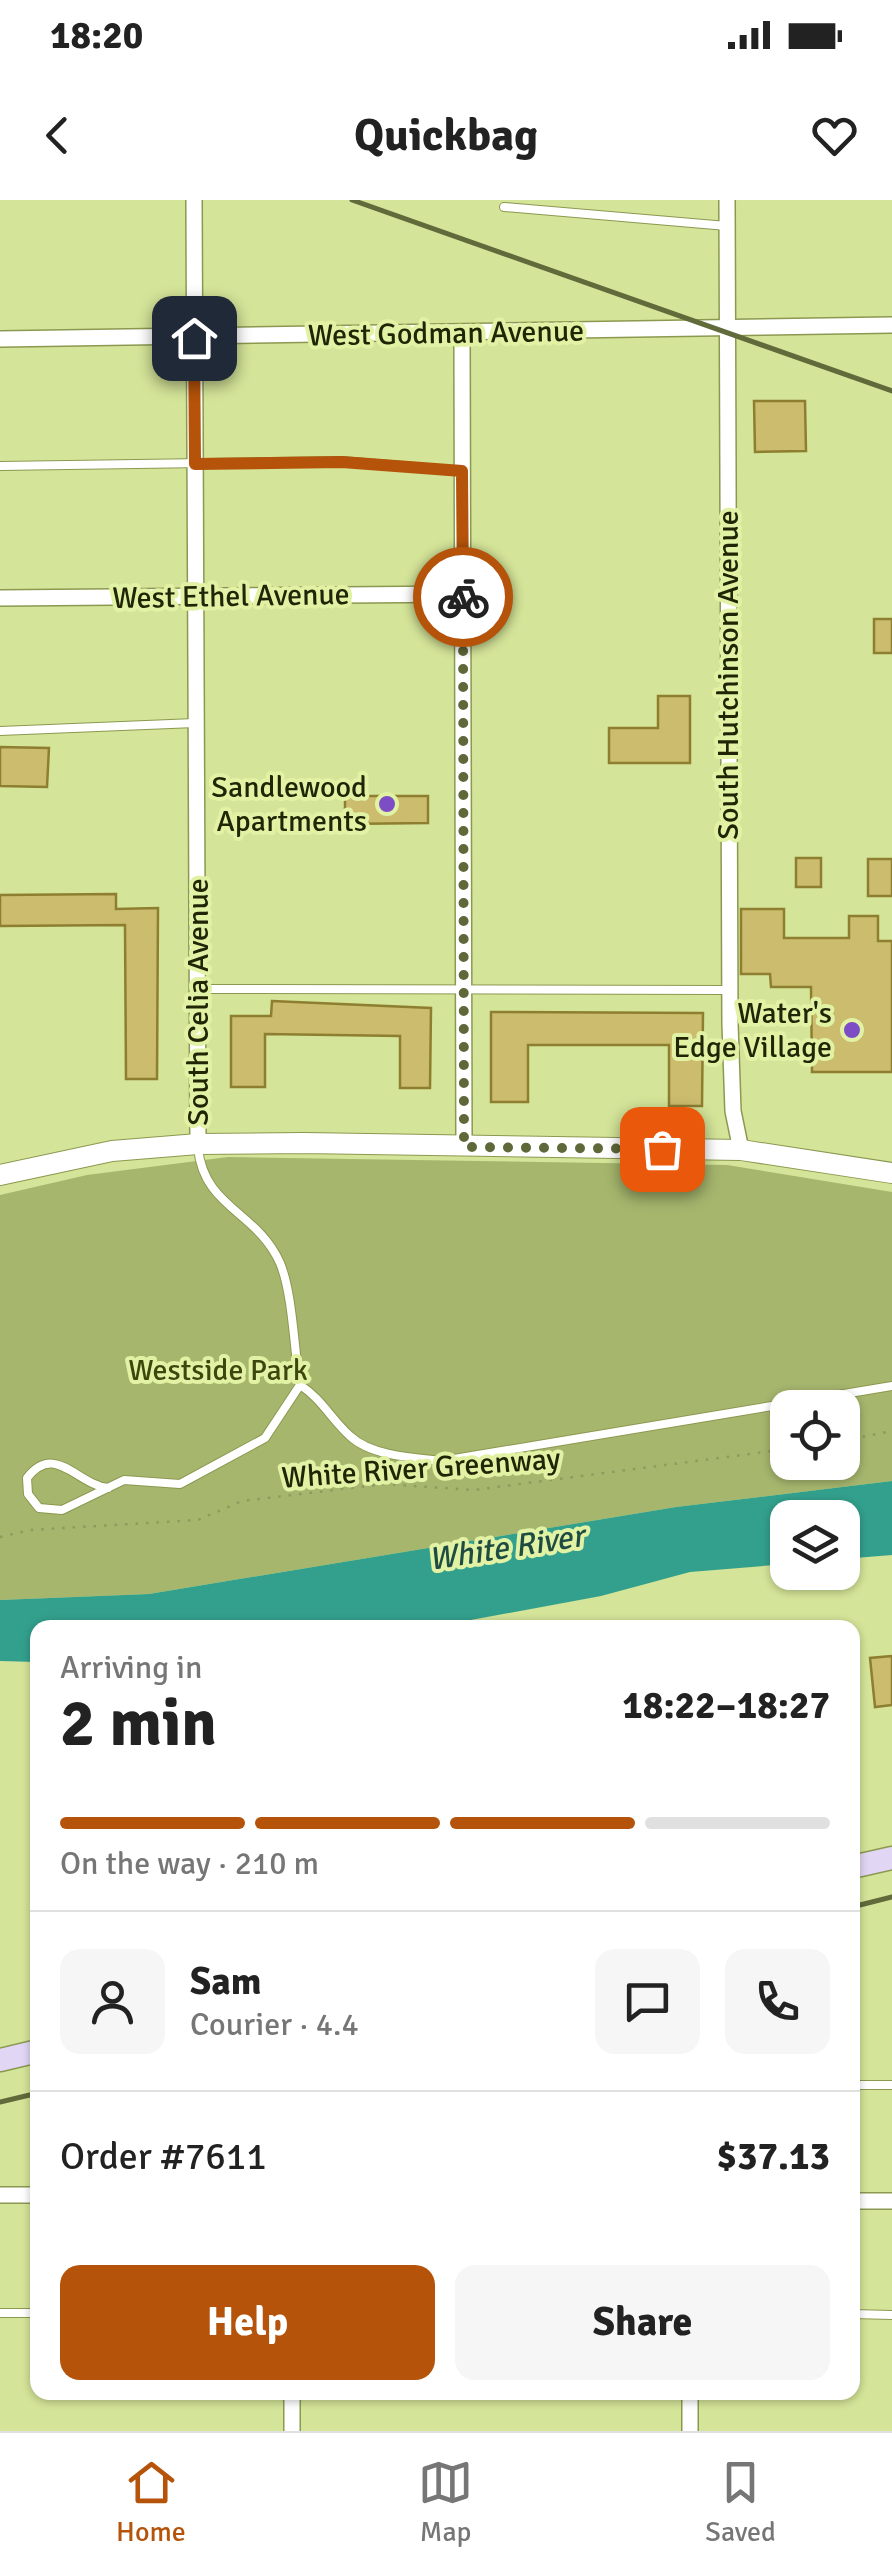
<!DOCTYPE html>
<html lang="en">
<head>
<meta charset="utf-8">
<style>
  :root { --surface:#fff; --page:#f6f6f6; --text:#222; --muted:#767676; --line:#e0e0e0; --accent:#b45309 }
  body { margin:0; font-family:Signika,sans-serif; background:var(--page); color:var(--text); height:100vh; display:flex; flex-direction:column; font-size:38px; white-space:nowrap }
  * { box-sizing:border-box; margin:0 }
  p { font-size:32px; color:var(--muted) }
  .icon { flex:none; width:55px; height:55px; fill:none; stroke:currentColor; stroke-width:2; stroke-linecap:round; stroke-linejoin:round }
  .map { position:relative; flex:1; overflow:hidden }
  .panel { position:absolute; left:30px; top:1420px; width:830px; height:780px; display:flex; flex-direction:column; background:var(--surface); border-radius:20px; box-shadow:0 2px 8px #0004 }
  .panel>* { flex:none }
  .fabs { position:absolute; left:770px; top:1190px; display:grid; gap:20px }
  .fabs a { display:grid; place-items:center; width:90px; height:90px; border-radius:20px; background:var(--surface); box-shadow:0 2px 8px #0004; font-size:50px }
  .pin { position:absolute; display:grid; place-items:center; width:85px; height:85px; color:#fff; margin:-42px; border-radius:20px; box-shadow:0 5px 15px #0006 }
  .courier { position:absolute; display:grid; place-items:center; width:100px; height:100px; margin:-50px; border:8px solid #b45309; border-radius:50%; background:#fff; color:#222; box-shadow:0 2px 12px #0007 }
  .overview em { font-style:normal; font-weight:700 }
  .overview div { display:flex; flex-direction:column-reverse }
  .overview { display:flex; align-items:center; justify-content:space-between; height:170px; padding:0 30px }
  h1 { font-size:65px; font-weight:700; line-height:75px }
  .bar { display:grid; grid-template-columns:repeat(4,1fr); gap:15px 10px; align-content:center; height:120px; padding:0 30px }
  .bar i { height:12px; border-radius:8px; background:var(--line) }
  .bar .current { background:var(--accent) }
  .bar p { grid-column:span 4 }
  .line { display:flex; align-items:center; gap:25px; padding:0 30px; border-top:2px solid var(--line) }
  .line div { flex:1 }
  .round { display:grid; place-items:center; flex:none; width:105px; height:105px; border-radius:20px; background:var(--page) }
  .button { display:flex; gap:20px; margin-top:auto; padding:20px 30px }
  .button a { flex:1; height:115px; border-radius:20px; background:var(--accent); color:#fff; font-size:40px; font-weight:700; line-height:115px; text-align:center }
  .button a+a { background:var(--page); color:var(--text) }
  .status { display:flex; justify-content:space-between; align-items:center; height:70px; padding:0 50px; background:var(--surface); direction:ltr }
  .status svg { height:28px; fill:currentColor }
  header { display:flex; justify-content:space-between; align-items:center; height:130px; padding:0 30px; background:var(--surface); font-size:45px; font-weight:700 }
  .tabs { display:flex; justify-content:space-around; align-items:center; height:140px; border-top:2px solid var(--line); background:var(--surface); font-size:28px; color:var(--muted) }
  .tabs a { display:grid; justify-items:center; gap:5px }
  .tabs .current { color:var(--accent) }
  .map>svg:first-child { display:block }
</style>
</head>
<body>
<div class="status"><b>18:20</b><svg viewBox="0 0 49 12"><path d="M0 12V9h3v3zM5 12V6h3v6zM10 12V3h3v9zM15 12V0h3v12zM26 1h20v11H26zM47 4h2v5h-2z"/></svg></div>
<header><svg class="icon" aria-label="back" viewBox="0 0 24 24"><path d="M15 5l-7 7 7 7"/></svg>Quickbag<svg class="icon" aria-label="heart" viewBox="0 0 24 24"><path d="M12 20l-8-8c-3-5 5-10 8-4 3-6 11-1 8 4z"/></svg></header>
<div class="map">
<svg width="892" height="2231" viewBox="0 0 892 2231">
  <rect width="100%" height="100%" fill="#d4e498"/>
  <path fill="#a6b66d" fill-rule="evenodd" d="M228 957 727 965 892 992V1281L676 1307 149 1394 0 1400V995L87 975ZM788 1208H842V1262H788Z"/>
  <path fill="#33a08d" d="M892 1281V1355L843 1359 842 1318H788L787 1364 690 1372 601 1396 433 1427 38 1428 37 1462 0 1461V1400L149 1394 676 1307Z"/>
  <g fill="#cbbc6e" stroke="#8d7e30" stroke-width="2.5">
    <path d="M754 201H805L806 251 755 252Z"/>
    <rect x="874" y="419" width="18" height="34"/>
    <path d="M658 496H690V563H609V528H658Z"/>
    <path d="M0 547 49 548 47 587 0 586Z"/>
    <path d="M345 596H428V623L345 624Z"/>
    <rect x="796" y="658" width="25" height="29"/>
    <rect x="868" y="659" width="24" height="37"/>
    <path d="M116 694V709L158 708 157 879H126L125 725 0 726V695Z"/>
    <path d="M741 709H784V738H849V716H878V741H892V872H812L811 787H771L770 774H741Z"/>
    <path d="M272 801 431 808 430 888H400V836L265 834V887H231V816H271Z"/>
    <path d="M491 812 703 813 702 906H669V845H528V902H491Z"/>
    <path d="M892 1456V1505L875 1507 870 1458Z"/>
  </g>
  <g fill="none" stroke-linecap="round" stroke-linejoin="round">
    <defs>
      <g id="service">
        <path d="M504 7 727 26"/>
        <path d="M0 266 342 261 462 271"/>
        <path d="M0 531 195 523"/>
        <path d="M198 789 728 790"/>
        <path d="M300 1185C322 1199 331 1219 350 1236 371 1256 414 1258 442 1261L892 1186"/>
        <path d="M108 1288C76 1284 55 1242 27 1278L28 1294 39 1308 62 1310 124 1280 180 1284 265 1238 300 1185C294 1151 293 1094 280 1063 257 1011 204 1008 198 948"/>
        <path d="M852 1885H892"/>
        <path d="M0 2113H38"/>
        <path d="M852 2114 892 2115"/>
      </g>
      <g id="minor">
        <path d="M194 0 198 944"/>
        <path d="M727 0 730 824 733 911 741 950"/>
        <path d="M462 134 464 947"/>
        <path d="M0 139 892 125"/>
        <path d="M0 398 463 394"/>
        <path d="M0 1995H38"/>
        <path d="M852 2001H892"/>
        <path d="M690 2192V2231"/>
        <path d="M292 2231V2192"/>
      </g>
      <path id="tertiary" d="M0 975 112 951 198 944 304 943 741 950 892 973"/>
      <g id="secondary">
        <path d="M852 1667 892 1658"/>
        <path d="M0 1860 38 1851"/>
      </g>
    </defs>
    <use href="#service" stroke="#8b9950" stroke-width="10"/>
    <use href="#minor" stroke="#8b9950" stroke-width="18"/>
    <use href="#tertiary" stroke="#8b9950" stroke-width="22"/>
    <use href="#secondary" stroke="#8b9950" stroke-width="25"/>
    <g stroke="#8e9a60" stroke-width="2.5" stroke-dasharray="2.5 8" stroke-linecap="butt">
      <path d="M842 1241 892 1231"/>
      <path d="M0 1337 30 1330 198 1320 242 1301 384 1284 474 1290 788 1249"/>
    </g>
    <use href="#service" stroke="#fff" stroke-width="8"/>
    <use href="#minor" stroke="#fff" stroke-width="15"/>
    <use href="#tertiary" stroke="#fff" stroke-width="20"/>
    <use href="#secondary" stroke="#e1d6f4" stroke-width="22"/>
    <g stroke="#616a3b" stroke-width="5">
      <path d="M352 0 892 191"/>
      <path d="M852 1707 892 1697"/>
      <path d="M0 1902 38 1893"/>
    </g>
  </g>
  <g fill="none" stroke-linecap="round" stroke-linejoin="round">
    <path stroke="#5f6839" stroke-width="10" stroke-dasharray="0 18" d="M463 397 464 947 662 949"/>
    <path stroke="#b45309" stroke-width="12" d="M194 138 195 264 342 262 462 271 463 397"/>
  </g>
  <g fill="#7d4dc5" stroke="#e1f2a5" stroke-width="4">
    <circle cx="387" cy="604" r="10"/>
    <circle cx="852" cy="830" r="10"/>
  </g>
  <g text-anchor="middle" stroke-width="8" stroke-linejoin="round" paint-order="stroke">
    <g font-size="30" fill="#202506" stroke="#e1f2a5">
      <text transform="translate(446 133) rotate(-1)" y="10">West Godman Avenue</text>
      <text transform="translate(231 396) rotate(-1)" y="10">West Ethel Avenue</text>
      <text transform="translate(728 475) rotate(-90)" y="10">South Hutchinson Avenue</text>
      <text transform="translate(198 802) rotate(-90)" y="10">South Celia Avenue</text>
      <text transform="translate(421 1268) rotate(-4)" y="10">White River Greenway</text>
    </g>
    <g font-size="30" fill="#202506" stroke="#e1f2a5" text-anchor="end">
      <text x="367" y="597">Sandlewood<tspan x="367" dy="34">Apartments</tspan></text>
      <text x="832" y="823">Water's<tspan x="832" dy="34">Edge Village</tspan></text>
    </g>
    <g font-size="30" fill="#3d470d" stroke="#e1f2a5">
      <text x="218" y="1180">Westside Park</text>
    </g>
    <g font-size="32" font-style="italic" fill="#1e4c43" stroke="#e1f2a5">
      <text transform="translate(506 1347) rotate(-9)" y="11">White River</text>
    </g>
  </g>
</svg>
<div class="fabs">
<a><svg class="icon" aria-label="locate" viewBox="0 0 24 24"><circle cx="12" cy="12" r="6"/><path d="M12 2v4M12 18v4M2 12h4M18 12h4"/></svg></a>
<a><svg class="icon" aria-label="layers" viewBox="0 0 24 24"><path d="M12 4l9 5-9 5-9-5zM3 14l9 5 9-5"/></svg></a>
</div>
<div class="pin" style="left:662px;top:949px;background:#ea580c"><svg class="icon" aria-label="bag" viewBox="0 0 24 24"><path d="M5 8h14l-1 12H6zM9 8a3 3 0 0 1 6 0"/></svg></div>
<div class="pin" style="left:194px;top:138px;background:#1f2937"><svg class="icon" aria-label="home" viewBox="0 0 24 24"><path d="M3 11l9-7 9 7M6 9v11h12V9"/></svg></div>
<div class="courier" style="left:463px;top:397px"><svg class="icon" aria-label="bike" viewBox="0 0 24 24"><circle cx="6" cy="16" r="4"/><circle cx="18" cy="16" r="4"/><path d="M6 16l4-8h5l3 8M10 8l3 8H6M13 5h3"/></svg></div>
<section class="panel">
<div class="overview"><div><h1>2 min</h1><p>Arriving in</p></div><em>18:22–18:27</em></div>
<div class="bar"><i class="current"></i><i class="current"></i><i class="current"></i><i></i><p>On the way · 210 m</p></div>
<div class="line" style="height:180px"><a class="round"><svg class="icon" aria-label="person" viewBox="0 0 24 24"><circle cx="12" cy="8" r="4"/><path d="M4 21q1-7 8-7t8 7"/></svg></a><div><b>Sam</b><p>Courier · 4.4</p></div><a class="round"><svg class="icon" aria-label="chat" viewBox="0 0 24 24"><path d="M4 5h16v11H9l-5 4z"/></svg></a><a class="round"><svg class="icon" aria-label="phone" viewBox="0 0 24 24"><path d="M5 4h4l2 5-3 2q2 4 5 5l2-3 5 2v4C11 20 4 13 5 4z"/></svg></a></div>
<div class="line" style="height:130px"><div>Order #7611</div><b>$37.13</b></div>
<div class="button"><a>Help</a><a>Share</a></div>
</section>
</div>
<nav class="tabs">
<a class="current"><svg class="icon" aria-label="home" viewBox="0 0 24 24"><path d="M3 11l9-7 9 7M6 9v11h12V9"/></svg>Home</a>
<a><svg class="icon" aria-label="map" viewBox="0 0 24 24"><path d="M3 6l6-2 6 2 6-2v14l-6 2-6-2-6 2zM9 4v14M15 6v14"/></svg>Map</a>
<a><svg class="icon" aria-label="saved" viewBox="0 0 24 24"><path d="M7 4h10v16l-5-4-5 4z"/></svg>Saved</a>
</nav>
</body>
</html>
